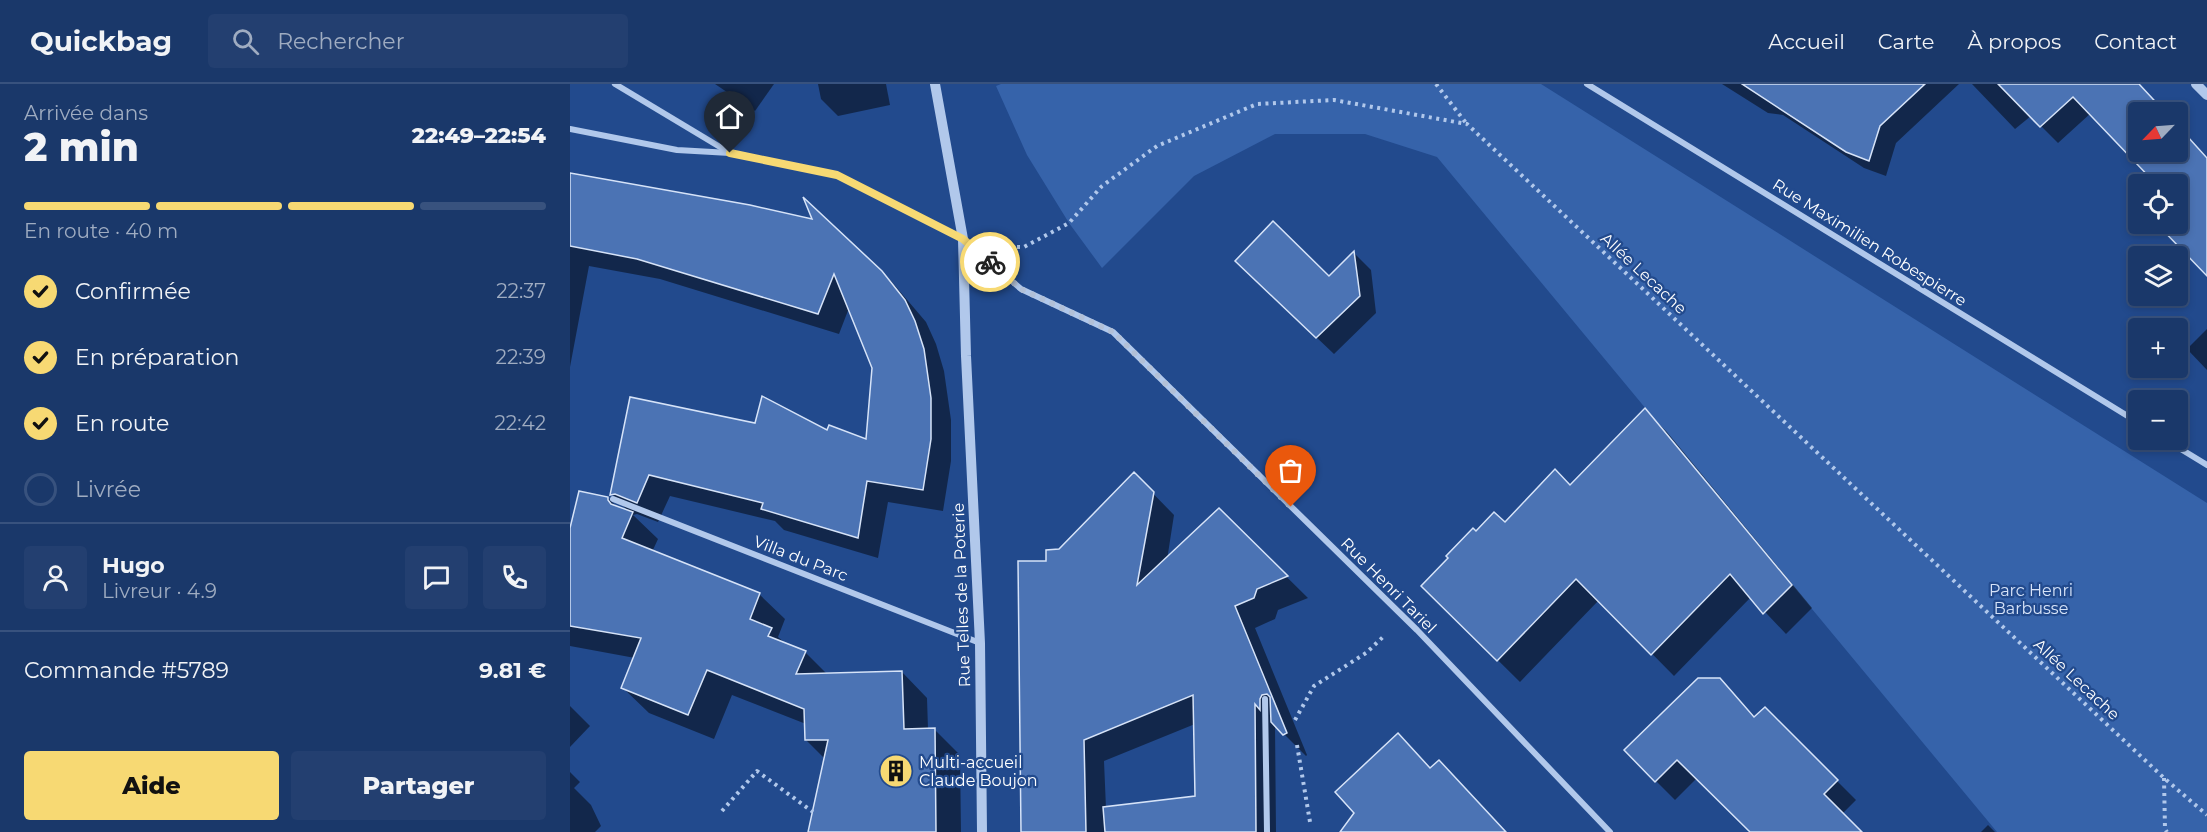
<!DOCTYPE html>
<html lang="fr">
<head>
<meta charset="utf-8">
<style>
  :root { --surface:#1a386a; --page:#233f70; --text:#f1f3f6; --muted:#9facc1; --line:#38527e; --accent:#f7d973 }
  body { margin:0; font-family:Montserrat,sans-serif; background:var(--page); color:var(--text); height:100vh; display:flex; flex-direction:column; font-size:22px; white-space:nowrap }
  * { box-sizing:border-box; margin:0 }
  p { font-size:20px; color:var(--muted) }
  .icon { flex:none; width:33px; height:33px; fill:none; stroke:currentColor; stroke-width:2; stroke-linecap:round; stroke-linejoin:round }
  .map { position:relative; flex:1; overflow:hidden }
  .details { display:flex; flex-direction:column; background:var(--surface); width:570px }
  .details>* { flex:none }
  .needle { width:39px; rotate:245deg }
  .controls { position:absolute; left:1558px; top:18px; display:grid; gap:12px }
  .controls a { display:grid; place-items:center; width:60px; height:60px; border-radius:6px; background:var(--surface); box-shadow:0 3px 9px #0003,0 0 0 2px var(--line); font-size:30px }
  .pin { position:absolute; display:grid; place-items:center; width:51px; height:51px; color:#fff; margin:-62px -26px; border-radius:50% 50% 50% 0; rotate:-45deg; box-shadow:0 0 6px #0007 }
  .pin .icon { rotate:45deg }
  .courier { position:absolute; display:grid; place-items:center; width:60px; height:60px; margin:-30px; border:4px solid #f7d973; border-radius:50%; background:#fff; color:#222; box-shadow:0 2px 8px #0007 }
  .head em { font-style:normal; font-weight:800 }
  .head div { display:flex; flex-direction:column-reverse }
  .head { display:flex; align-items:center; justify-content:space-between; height:102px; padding:0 24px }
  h1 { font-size:39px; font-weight:800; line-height:45px }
  .bar { display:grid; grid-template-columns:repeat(4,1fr); gap:9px 6px; align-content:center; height:72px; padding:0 24px }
  .bar i { height:8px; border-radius:4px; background:var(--line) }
  .bar .active { background:var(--accent) }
  .bar p { grid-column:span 4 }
  .line { display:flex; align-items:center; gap:15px; padding:0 24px; border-top:2px solid var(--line) }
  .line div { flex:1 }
  .round { display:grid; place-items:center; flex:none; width:63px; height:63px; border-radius:6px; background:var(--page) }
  ol { padding:0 24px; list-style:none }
  li { display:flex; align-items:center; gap:18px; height:66px }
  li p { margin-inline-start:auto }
  li .icon { padding:6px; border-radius:50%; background:var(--accent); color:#111; stroke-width:4 }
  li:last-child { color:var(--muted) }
  li i { width:33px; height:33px; border:3px solid var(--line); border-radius:50% }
  .primary-button { display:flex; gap:12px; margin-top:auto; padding:12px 24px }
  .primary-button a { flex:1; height:69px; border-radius:6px; background:var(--accent); color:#111; font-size:24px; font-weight:800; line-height:69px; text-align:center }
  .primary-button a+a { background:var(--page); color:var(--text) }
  header { display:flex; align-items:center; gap:36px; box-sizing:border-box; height:84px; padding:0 30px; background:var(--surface); border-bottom:2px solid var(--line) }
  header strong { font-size:28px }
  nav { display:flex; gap:33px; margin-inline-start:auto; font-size:21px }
  .search { width:420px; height:54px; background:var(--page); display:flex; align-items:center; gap:15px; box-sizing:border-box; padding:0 21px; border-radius:6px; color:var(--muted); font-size:22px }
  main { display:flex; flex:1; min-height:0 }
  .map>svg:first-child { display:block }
</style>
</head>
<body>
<header>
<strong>Quickbag</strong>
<div class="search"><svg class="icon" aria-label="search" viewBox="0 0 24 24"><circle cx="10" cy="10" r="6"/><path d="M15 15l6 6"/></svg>Rechercher</div>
<nav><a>Accueil</a><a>Carte</a><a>À propos</a><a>Contact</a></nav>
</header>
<main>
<section class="details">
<div class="head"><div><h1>2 min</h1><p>Arrivée dans</p></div><em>22:49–22:54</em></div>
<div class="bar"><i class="active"></i><i class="active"></i><i class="active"></i><i></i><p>En route · 40 m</p></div>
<ol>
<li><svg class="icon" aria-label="check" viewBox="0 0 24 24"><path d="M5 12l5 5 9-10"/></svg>Confirmée<p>22:37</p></li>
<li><svg class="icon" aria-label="check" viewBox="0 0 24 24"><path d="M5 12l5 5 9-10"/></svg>En préparation<p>22:39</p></li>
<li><svg class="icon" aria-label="check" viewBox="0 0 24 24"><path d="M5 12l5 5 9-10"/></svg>En route<p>22:42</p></li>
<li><i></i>Livrée</li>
</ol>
<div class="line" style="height:108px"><a class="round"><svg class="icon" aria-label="person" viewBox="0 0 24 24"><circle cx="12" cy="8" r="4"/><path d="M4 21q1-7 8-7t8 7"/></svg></a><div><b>Hugo</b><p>Livreur · 4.9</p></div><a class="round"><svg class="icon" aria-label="chat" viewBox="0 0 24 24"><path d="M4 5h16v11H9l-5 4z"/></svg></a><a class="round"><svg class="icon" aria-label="phone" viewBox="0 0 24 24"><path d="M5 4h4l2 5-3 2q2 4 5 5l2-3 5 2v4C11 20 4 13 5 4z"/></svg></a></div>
<div class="line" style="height:78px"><div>Commande #5789</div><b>9.81 €</b></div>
<div class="primary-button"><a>Aide</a><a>Partager</a></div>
</section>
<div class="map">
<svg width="1637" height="748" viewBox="0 0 1637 748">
  <rect width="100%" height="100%" fill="#224a8d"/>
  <path fill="#3663aa" d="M431 0H971L1637 419V748H1427L867 73 795 50H705L624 92 532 184 499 139 457 71 426 2Z"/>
  <g fill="#0007" fill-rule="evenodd">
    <path d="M145 0H204L185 27Z"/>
    <path d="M248 0H316L320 21 268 32 251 15Z"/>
    <path d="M1152 0H1389L1326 59 1316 92 1294 84 1213 31 1198 29Z"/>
    <path d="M1402 0H1569L1595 28H1569V68H1608V43L1637 75V190L1589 140H1608V100H1588L1521 29 1488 59 1461 32 1445 45Z"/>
    <path d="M0 90 299 175 321 197 356 238 366 260 374 287 381 336V377L373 427 318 418 308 474 214 446 205 437 100 412 88 438 67 430 63 431 88 455 82 468 189 510 215 535 208 553 216 560 235 568 258 591 332 588 357 614 358 645H364L390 671 391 748H240L255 675 236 656V640L162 611 144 655 79 629 53 604 65 574 0 562V450L38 414 48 424 60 429 42 410 62 314 186 341 258 349 298 357 303 284 279 224 269 250 90 195 19 182 0 283Z"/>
    <path d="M784 169 801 186 806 229 764 270 684 194H759Z"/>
    <path d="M1637 245V286L1617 265Z"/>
    <path d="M1075 326 1097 348 1242 524 1216 550 1181 513 1104 592 1029 516 950 598 853 502 906 449 935 440 1000 403Z"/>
    <path d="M564 390 604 431 597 476 649 426 738 514 708 526 705 535 685 544 737 671 736 672 705 641 706 748H453L477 478ZM625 640 626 713 536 724 534 677Z"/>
    <path d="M1149 595 1186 634 1195 625 1286 716 1272 730 1127 694 1105 716 1086 697Z"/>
    <path d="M0 622 20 642 0 663Z"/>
    <path d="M0 688 10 698 4 704 21 721 31 742 25 748H0Z"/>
    <path d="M1418 741 1425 748H1411Z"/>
  </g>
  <g fill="#4b73b4" stroke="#d6e3f8" stroke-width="1.5">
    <path d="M1172 0H1355L1310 42 1299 77 1276 68Z"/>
    <path d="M1428 0H1569L1595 28H1569V68H1608V42L1637 74V192L1587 140H1608V100H1586L1503 13 1470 43Z"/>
    <path d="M0 89 180 121 242 135 233 113 312 187 335 216 345 237 354 265 361 314V355L353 406 297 397 288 454 191 425 193 419 79 391 67 419 45 410 40 411 60 313 185 339 192 312 257 346 259 341 296 355 302 284 264 190 248 230 67 175 0 162Z"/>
    <path d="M703 137 759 192 784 167 790 212 746 254 665 177Z"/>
    <path d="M1075 324 1222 501 1193 530 1160 490 1081 571 1006 495 927 577 851 502 878 474 876 472 903 444 906 447 924 428 935 438 985 385 1000 401Z"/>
    <path d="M564 388 584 408 567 501 649 424 718 492 687 505 684 514 665 522 717 649 713 651 701 638 700 613 697 610 692 611 690 615V626L685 620 686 748H535L533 723 625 712 623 611 514 656 516 748H451L448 477H476V466L489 465Z"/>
    <path d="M9 407 38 413V416L41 420 63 428 52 454 190 509 180 535 202 544 198 552 236 567 226 590 332 587 334 645 365 644 366 748H238L258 656H235L234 625 137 586 118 631 51 604 71 554 0 542V444Z"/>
    <path d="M1128 594H1150L1184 633 1195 623 1268 696 1254 710 1292 748H1180L1107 676 1085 698 1054 666Z"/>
    <path d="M828 649 860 684 869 676 936 748H770L784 729 765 708Z"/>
  </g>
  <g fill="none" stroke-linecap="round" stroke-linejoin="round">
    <g stroke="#b1c8eb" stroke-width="4" stroke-dasharray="3 4.5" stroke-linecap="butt">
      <path d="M866 0 896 39"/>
      <path d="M447 163H454L499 139 532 102 587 62 687 20 764 16 897 40 1594 694 1637 731"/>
      <path d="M725 636 744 602 796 569 813 553"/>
      <path d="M727 661 740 738"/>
      <path d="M1594 694 1595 745 1597 748"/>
      <path d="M152 727 187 687 243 728"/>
    </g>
    <g stroke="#b1c8eb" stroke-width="6">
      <path d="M45 0 160 69"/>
      <path d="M1017 0 1569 339"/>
      <path d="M0 45 107 66 160 69 267 91 393 155 451 205 543 248 847 546 1040 748"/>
      <path d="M1596 356 1637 381"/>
      <path d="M43 415 410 559"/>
      <path d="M695 615 697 748"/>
    </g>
    <g stroke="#b1c8eb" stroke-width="10">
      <path d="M365 0 393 155 396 272 410 559 412 748"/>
      <path d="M1626 0 1637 11"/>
    </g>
  </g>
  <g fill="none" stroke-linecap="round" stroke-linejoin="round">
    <path stroke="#b2c0d7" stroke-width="6" stroke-dasharray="0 10.8" d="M420 178 451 205 543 248 721 423"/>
    <path stroke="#f7d973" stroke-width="8" d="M160 69 267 91 393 155 420 178"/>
  </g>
  <defs>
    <symbol id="building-disc" viewBox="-11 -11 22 22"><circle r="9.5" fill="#f7d973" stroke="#224a8d"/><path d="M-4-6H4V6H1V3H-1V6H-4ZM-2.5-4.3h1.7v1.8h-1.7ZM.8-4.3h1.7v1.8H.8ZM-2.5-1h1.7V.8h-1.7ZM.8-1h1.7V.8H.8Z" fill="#111"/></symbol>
  </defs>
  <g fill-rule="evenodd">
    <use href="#building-disc" x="307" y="668" width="38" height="38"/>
  </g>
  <g text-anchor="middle" stroke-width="4.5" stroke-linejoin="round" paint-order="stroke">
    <g font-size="16" fill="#fff" stroke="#224a8d">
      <text transform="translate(1300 158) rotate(32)" y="6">Rue Maximilien Robespierre</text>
      <text transform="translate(1074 189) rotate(43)" y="6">Allée Lecache</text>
      <text transform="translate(231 474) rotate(21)" y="6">Villa du Parc</text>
      <text transform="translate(819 501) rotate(45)" y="6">Rue Henri Tariel</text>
      <text transform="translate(391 511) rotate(-92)" y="6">Rue Telles de la Poterie</text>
      <text transform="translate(1507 595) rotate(43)" y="6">Allée Lecache</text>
    </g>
    <g font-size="16" fill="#d6e3f8" stroke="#224a8d">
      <text x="1461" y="512">Parc Henri<tspan x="1461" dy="18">Barbusse</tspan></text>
    </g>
    <g font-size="16" fill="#fff" stroke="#224a8d" text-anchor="start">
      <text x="349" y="684">Multi-accueil<tspan x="349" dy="18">Claude Boujon</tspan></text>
    </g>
  </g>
</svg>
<div class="controls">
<a><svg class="needle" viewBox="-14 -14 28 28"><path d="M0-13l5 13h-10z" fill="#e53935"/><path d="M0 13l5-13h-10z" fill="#9facc1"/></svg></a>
<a><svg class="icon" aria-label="locate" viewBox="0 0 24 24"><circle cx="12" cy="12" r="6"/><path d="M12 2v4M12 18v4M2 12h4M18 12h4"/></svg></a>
<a><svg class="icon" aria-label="layers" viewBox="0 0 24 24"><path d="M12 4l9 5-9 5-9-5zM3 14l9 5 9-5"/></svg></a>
<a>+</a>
<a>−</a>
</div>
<div class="pin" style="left:721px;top:423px;background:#ea580c"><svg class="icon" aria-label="bag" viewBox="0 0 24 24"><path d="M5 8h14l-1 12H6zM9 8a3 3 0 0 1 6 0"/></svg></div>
<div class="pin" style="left:160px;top:69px;background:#1f2937"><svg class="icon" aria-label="home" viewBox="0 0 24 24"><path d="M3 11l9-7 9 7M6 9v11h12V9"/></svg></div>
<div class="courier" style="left:420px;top:178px"><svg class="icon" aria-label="bike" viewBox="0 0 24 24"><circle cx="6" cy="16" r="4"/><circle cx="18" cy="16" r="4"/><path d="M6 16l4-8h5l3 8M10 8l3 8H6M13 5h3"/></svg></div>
</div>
</main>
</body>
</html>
